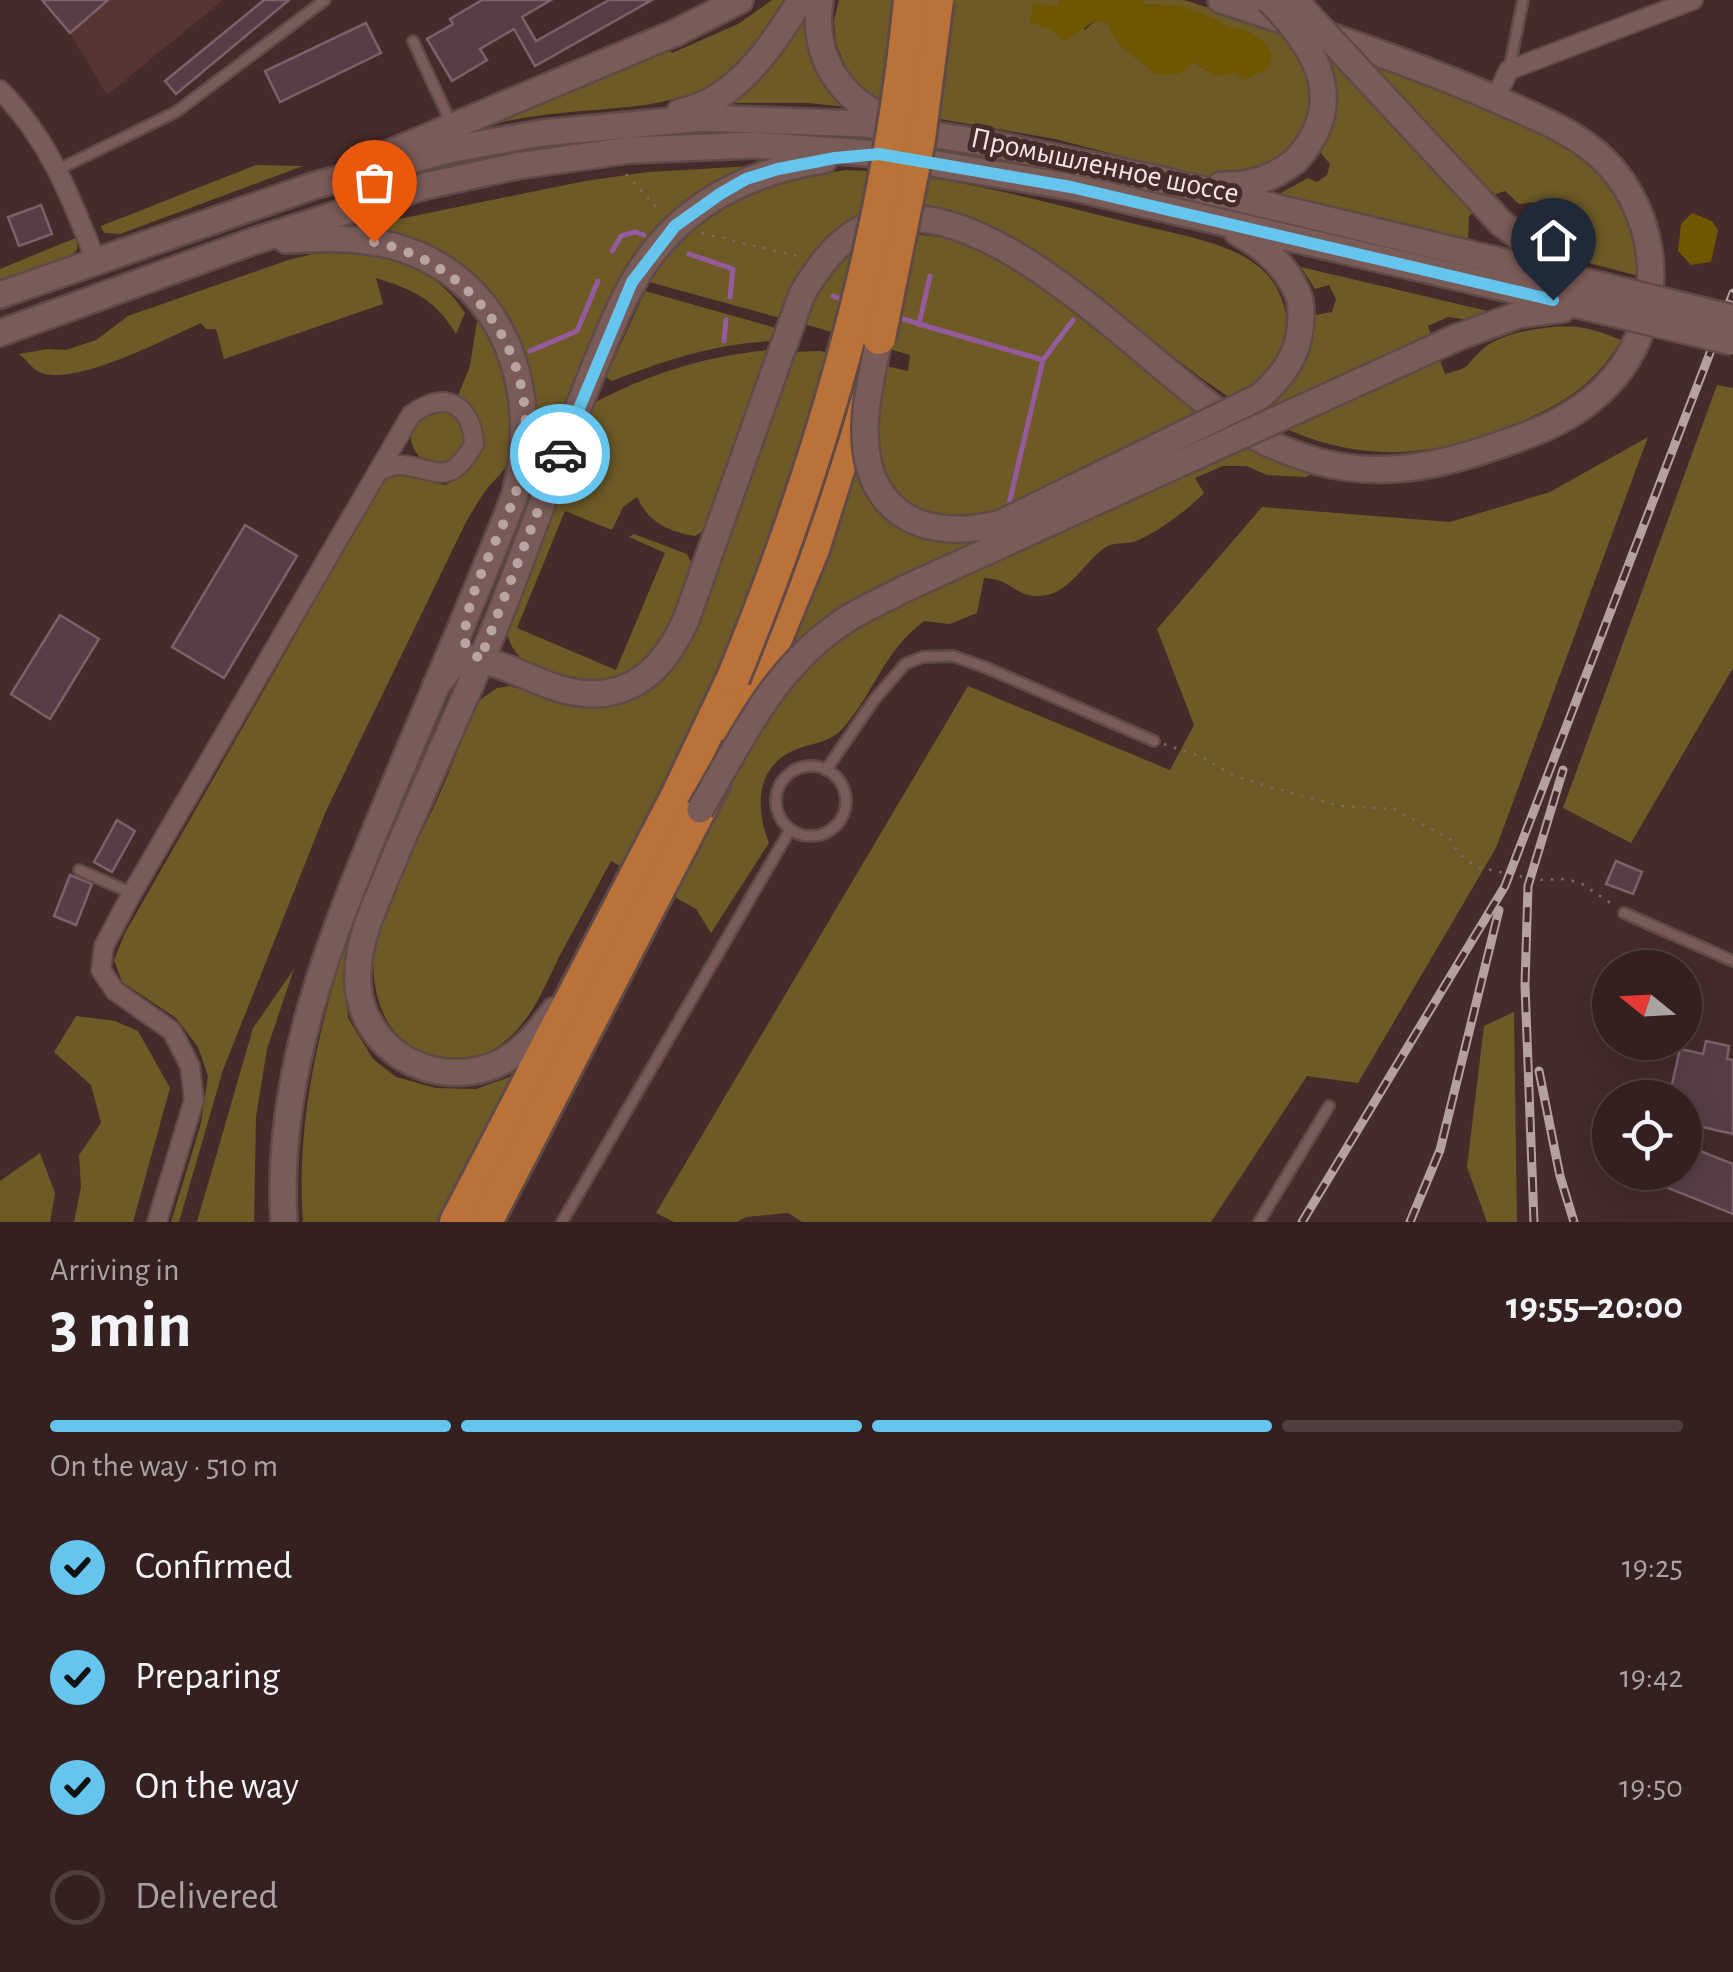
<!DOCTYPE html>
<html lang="en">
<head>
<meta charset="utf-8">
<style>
  :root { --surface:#34201f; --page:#3f2d2c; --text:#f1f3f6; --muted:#a9a3a4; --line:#4e3e3d; --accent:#65c5ee }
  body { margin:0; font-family:"Alegreya Sans",sans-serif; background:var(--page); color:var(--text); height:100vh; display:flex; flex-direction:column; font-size:38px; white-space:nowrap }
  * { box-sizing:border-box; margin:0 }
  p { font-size:32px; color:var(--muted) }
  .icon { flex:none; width:55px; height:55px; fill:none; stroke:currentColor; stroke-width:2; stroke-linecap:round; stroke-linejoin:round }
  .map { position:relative; height:1222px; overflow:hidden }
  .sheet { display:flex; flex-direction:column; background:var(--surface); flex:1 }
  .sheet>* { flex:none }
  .needle { width:65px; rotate:288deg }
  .buttons { position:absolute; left:1592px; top:950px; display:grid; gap:20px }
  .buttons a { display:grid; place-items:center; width:110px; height:110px; border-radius:50%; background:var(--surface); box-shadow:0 10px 40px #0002,0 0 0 2px var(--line); font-size:50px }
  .pin { position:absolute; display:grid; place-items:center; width:85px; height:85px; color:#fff; margin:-102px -42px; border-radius:50% 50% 50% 0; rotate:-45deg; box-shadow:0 0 10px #0007 }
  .pin .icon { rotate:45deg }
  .courier { position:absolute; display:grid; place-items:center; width:100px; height:100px; margin:-50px; border:8px solid #65c5ee; border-radius:50%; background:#fff; color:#222; box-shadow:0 2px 12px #0007 }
  .overview em { font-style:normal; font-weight:700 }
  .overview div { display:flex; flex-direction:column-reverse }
  .overview { display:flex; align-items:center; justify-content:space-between; height:170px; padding:0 50px }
  h1 { font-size:65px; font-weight:700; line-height:75px }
  .bar { display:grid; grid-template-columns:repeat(4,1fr); gap:15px 10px; align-content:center; height:120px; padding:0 50px }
  .bar i { height:12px; border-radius:8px; background:var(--line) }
  .bar .selected { background:var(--accent) }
  .bar p { grid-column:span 4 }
  ol { padding:0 50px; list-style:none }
  li { display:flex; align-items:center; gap:30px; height:110px }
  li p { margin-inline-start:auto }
  li .icon { padding:10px; border-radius:50%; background:var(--accent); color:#111; stroke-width:4 }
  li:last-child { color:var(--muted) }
  li i { width:55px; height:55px; border:5px solid var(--line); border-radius:50% }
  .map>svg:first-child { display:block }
</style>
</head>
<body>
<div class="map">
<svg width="1733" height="1222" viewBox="0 0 1733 1222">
  <rect width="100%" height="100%" fill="#452b29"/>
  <path fill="#563532" d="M42 0H223L107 95 70 33Z"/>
  <g fill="#6d5a26">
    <path d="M772 0H790C769 27 749 61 719 80 676 109 612 107 562 113 537 115 512 120 486 125L668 48 672 53 738 24Z"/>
    <path d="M810 0 846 107 808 103H727Z"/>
    <path d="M839 0H1060L1059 6 1085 30 1096 20 1108 23C1118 50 1136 55 1156 74L1194 62 1216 76 1228 28C1203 10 1175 6 1144 4V0H1184L1372 59 1546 131 1587 154 1615 183 1638 246 1639 276 1570 258 1538 238 1549 209 1532 202 1519 204 1505 191 1496 194 1469 216 1468 242 1277 195 1308 178 1317 182 1327 175 1330 164 1319 151 1294 140 1282 155 1278 167 1232 181 1171 169 1055 139 911 114 875 100 850 78 836 43 834 20Z"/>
    <path d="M256 165 303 166 120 234 104 233 101 226Z"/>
    <path d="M752 166 722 179 695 196 673 212 649 237 621 276 565 406 537 430 531 379 523 350 493 298 350 229 585 181 648 172Z"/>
    <path d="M846 170C943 172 1038 201 1131 223 1166 232 1218 240 1248 259 1272 274 1283 293 1287 320L1332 312 1336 299 1329 285 1315 289 1301 267 1492 312 1468 320 1448 317 1428 326 1445 374C1476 366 1462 367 1483 349 1502 331 1558 323 1584 328 1597 330 1610 336 1622 340 1613 352 1605 366 1594 376 1564 407 1513 426 1473 439 1306 491 1205 378 1083 285 1020 237 973 204 890 213L780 318 649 282C699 206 759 182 846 170Z"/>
    <path d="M915 234 962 240 995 255 1316 473 1305 477 1267 475 1246 466H1223L1195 478 1204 493C1190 508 1153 536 1133 542 1123 544 1111 542 1103 549 1080 567 1067 598 1035 596 1012 594 1011 579 984 578L977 613 950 624 924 621C884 651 875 691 844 727 832 741 819 742 803 747 756 761 754 805 769 843L711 933 696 909 611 861C594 893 577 924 560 955 550 975 541 998 528 1016 494 1064 445 1077 400 1037 375 1015 369 968 376 937 384 895 409 857 428 819 445 785 458 749 472 714L481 699 497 688 510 686 573 705 614 702 638 696 664 675 693 634 790 352 820 351 908 371 910 355 801 323 816 287 847 250Z"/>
    <path d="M78 237 77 250 71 256 0 282V269Z"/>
    <path d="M358 252C401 258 441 274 465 313L456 334C435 299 414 290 376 278L383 304 224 359 216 329H206L201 323C169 337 66 392 36 370 30 366 26 359 19 354L48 349 66 350 96 340 128 316 288 260 317 253Z"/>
    <path d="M645 291 776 328 772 341C715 344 665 360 612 381L606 377Z"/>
    <path d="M478 315C504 355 526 417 507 464 503 473 493 481 487 489 479 499 473 511 466 522L326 811 223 1070 179 1222H171L201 1123 208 1076 198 1047 176 1018 122 982 114 960 125 933 383 482 395 474 445 485C485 469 497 421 458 396L470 366Z"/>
    <path d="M768 350 705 530 695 536C669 532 648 522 637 497L623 507 612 530 565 511 517 628 616 670 665 553 629 537 634 534 687 554 691 562C689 596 659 660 627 675 586 694 511 678 506 627L592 404C647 374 705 356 768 350Z"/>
    <path d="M1717 385 1733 388V668L1631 843 1563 808Z"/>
    <circle cx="438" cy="437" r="27"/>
    <path d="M1648 437 1496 848 1358 1083 1307 1076 1211 1222H802L788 1213 746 1217 737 1222H674L656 1213 968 686 1170 770 1194 725 1157 629 1262 507 1450 522 1550 492Z"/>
    <path d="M378 848 384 850 346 971 348 1018 373 1059 396 1077 436 1088 476 1089 515 1075 437 1222H303C293 1095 336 966 378 848Z"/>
    <path d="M294 969 267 1049 256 1117 254 1222H197L253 1028Z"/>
    <path d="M1514 1012 1517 1222H1487L1467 1167 1484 1026Z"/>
    <path d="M76 1016 115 1021 138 1031 170 1088 133 1222H74L81 1187 79 1155 101 1123 91 1085 54 1052Z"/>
    <path d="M40 1153 55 1193 50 1222H0V1181Z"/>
  </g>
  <g fill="#705600">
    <path d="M1060 0H1144V4L1180 6 1216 19 1228 28 1244 29 1266 43 1272 56 1268 69 1243 80 1236 73 1216 76 1194 62 1179 74H1156C1135 55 1119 50 1107 23L1096 20 1065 41 1050 29 1030 22 1033 3 1059 6Z"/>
    <path d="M1692 213 1712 221 1718 230 1711 262 1691 265 1678 251 1681 224Z"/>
  </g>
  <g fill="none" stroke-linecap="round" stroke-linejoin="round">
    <g stroke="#955a9d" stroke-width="5">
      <path d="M612 251 621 236 635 232 644 235"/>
      <path d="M689 254 733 269 730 297"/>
      <path d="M930 276 919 324 1043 360"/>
      <path d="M833 296 845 300"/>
      <path d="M894 316 919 324"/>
      <path d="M724 341 726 320"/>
      <path d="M530 351 577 331 598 281"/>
      <path d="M1008 508 1043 360 1073 320"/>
    </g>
  </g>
  <g fill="#573d47" stroke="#7c606a" stroke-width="2.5">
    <path d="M42 0H108L70 33Z"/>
    <path d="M264 0H289L176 94 165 81Z"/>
    <path d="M482 0H551L522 17 536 41 609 0H652L535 66 514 29 480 49 487 60 452 81 427 39 453 24 450 19Z"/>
    <path d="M366 23 381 53 280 102 265 71Z"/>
    <path d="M41 205 52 234 19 246 8 217Z"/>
    <path d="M245 525 297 556 224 678 172 647Z"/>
    <path d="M60 615 99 639 50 719 11 694Z"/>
    <path d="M117 820 135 831 112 872 94 862Z"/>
    <path d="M1616 861 1642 872 1633 894 1606 884Z"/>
    <path d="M70 875 92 884 76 925 54 916Z"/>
    <path d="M1706 1041 1729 1046 1727 1059 1733 1060V1134L1685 1123V1098H1669L1680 1049 1703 1054Z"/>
    <path d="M1685 1145 1733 1164V1214L1631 1173 1685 1172Z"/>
  </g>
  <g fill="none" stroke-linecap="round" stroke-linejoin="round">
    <defs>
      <g id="lane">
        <path d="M413 41 451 123"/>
        <path d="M1509 70 1523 0"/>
        <path d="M59 169 176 112 325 0"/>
        <circle cx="811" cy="801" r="35"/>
        <path d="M826 770 874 700 905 664 923 657 953 656 987 668 1154 741"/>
        <path d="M79 870 132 893"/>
        <path d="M1624 913 1733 961"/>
        <path d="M562 1222 790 830"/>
        <path d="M1259 1222 1329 1106"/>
      </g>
      <g id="street">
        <path d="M0 90C49 139 71 198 96 261"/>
        <path d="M1495 99 1509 70 1693 0"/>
        <path d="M157 1222 194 1100 190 1066 172 1031 115 991 101 970 104 946 132 893 411 415C444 389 472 404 474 444 449 488 438 469 402 465 394 464 386 468 378 471"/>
      </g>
      <g id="secondary">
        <path d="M820 0C811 56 840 101 893 121"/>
        <path d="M680 112C738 100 771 46 801 0"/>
        <path d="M392 152 675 33 740 0"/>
        <path d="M1221 185C1250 186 1272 179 1295 161"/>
        <path d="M1501 223 1563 269"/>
        <path d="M1237 232C1265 247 1290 269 1300 300"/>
        <path d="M0 295 316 185 453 149 542 133 704 118 865 124 993 144 1166 181 1599 285"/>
        <path d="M0 333 251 242 425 186 517 166 630 150 754 145 879 154 1071 187 1591 308"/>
        <path d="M1458 337 1518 315 1563 309"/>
        <path d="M435 687 452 666 471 658C498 662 525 676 551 686 617 709 659 680 686 620L802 294C820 264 841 234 876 223 993 185 1155 377 1249 433 1270 446 1293 454 1316 461 1389 482 1458 461 1527 435 1587 413 1634 373 1647 308 1660 247 1637 182 1586 145 1560 126 1529 114 1500 101 1409 61 1315 31 1221 0"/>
        <path d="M555 1010C543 1026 530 1043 513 1055 460 1092 382 1068 362 1006 353 978 359 949 368 923 407 821 456 723 497 622 531 537 560 450 595 366 613 323 629 280 659 245 702 194 760 170 824 160"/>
        <path d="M284 1222C275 1071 332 934 389 798 431 697 475 597 515 495 542 392 506 277 393 246 358 237 322 238 286 240"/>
      </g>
      <g id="highway">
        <path d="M737 733 813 549 865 385"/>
        <path d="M456 1222 677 796 733 678"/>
        <path d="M486 1222 714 782"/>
      </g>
    </defs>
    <use href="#lane" stroke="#604a47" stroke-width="14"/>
    <use href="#street" stroke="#604a47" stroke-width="22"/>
    <use href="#secondary" stroke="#604a47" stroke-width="30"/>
    <use href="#highway" stroke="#604a47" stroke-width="38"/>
    <g stroke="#806967" stroke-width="2.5" stroke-dasharray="2.5 8" stroke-linecap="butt">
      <path d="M626 174 661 212"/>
      <path d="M702 233 801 257"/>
      <path d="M1164 744 1202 757 1233 775 1270 787 1340 806 1394 809 1450 839 1459 854 1477 867 1537 880 1567 879 1582 884 1615 906"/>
    </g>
    <use href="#lane" stroke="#795b58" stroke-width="9"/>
    <use href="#street" stroke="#795b58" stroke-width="18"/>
    <use href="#secondary" stroke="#795b58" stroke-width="25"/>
    <use href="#highway" stroke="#ba7238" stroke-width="32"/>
    <defs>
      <g id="rail">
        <path d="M1539 1071 1560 1176 1574 1222"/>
        <path d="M1302 1222 1505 886 1733 293"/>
        <path d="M1410 1222 1440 1150 1499 910"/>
        <path d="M1534 1222 1525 985 1528 886 1563 770"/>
      </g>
    </defs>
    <use href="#rail" stroke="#b4a09d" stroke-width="9"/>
    <use href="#rail" stroke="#452b29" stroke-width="5" stroke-dasharray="15" stroke-linecap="butt"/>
    <defs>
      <g id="secondary-bridge">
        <path d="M1269 0C1316 48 1350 102 1295 161"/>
        <path d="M1294 0 1501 223"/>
        <path d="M1599 285 1733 318"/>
        <path d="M1591 308 1733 342"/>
        <path d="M879 338C874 368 865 399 865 429 864 515 926 543 1001 523L1259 397C1291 371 1305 341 1300 300"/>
        <path d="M700 810C739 744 772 671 837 626 857 611 882 601 904 589L1458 337"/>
      </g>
      <g id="highway-bridge">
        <path d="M879 338 919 139 937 0"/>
        <path d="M733 678C822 462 888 234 910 0"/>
      </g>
    </defs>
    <use href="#secondary-bridge" stroke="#604a47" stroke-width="30" stroke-linecap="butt"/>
    <use href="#highway-bridge" stroke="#604a47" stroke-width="38" stroke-linecap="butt"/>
    <use href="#secondary-bridge" stroke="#795b58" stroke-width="25"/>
    <use href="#highway-bridge" stroke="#ba7238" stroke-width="32"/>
  </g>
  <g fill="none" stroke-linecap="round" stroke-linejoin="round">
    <path stroke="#b8a4a1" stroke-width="10" stroke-dasharray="0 18" d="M374 242C492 267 553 385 514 498 499 540 462 599 465 643L480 660 560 454"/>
    <path stroke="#65c5ee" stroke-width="12" d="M560 454 632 282 675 226 720 194 746 179 778 169 835 158 879 154 1071 187 1553 300"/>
  </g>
  <g text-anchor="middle" stroke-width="10" stroke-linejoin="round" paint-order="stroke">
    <g font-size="30" fill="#f6e5e2" stroke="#452b29">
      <text transform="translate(1105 165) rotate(12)" y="10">Промышленное шоссе</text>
    </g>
  </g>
</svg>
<div class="buttons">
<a><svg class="needle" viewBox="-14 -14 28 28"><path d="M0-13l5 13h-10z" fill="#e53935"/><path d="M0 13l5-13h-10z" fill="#a9a3a4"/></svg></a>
<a><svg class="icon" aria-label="locate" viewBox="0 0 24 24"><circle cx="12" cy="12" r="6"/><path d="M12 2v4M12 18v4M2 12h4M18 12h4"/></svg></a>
</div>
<div class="pin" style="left:374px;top:242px;background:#ea580c"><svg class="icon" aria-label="bag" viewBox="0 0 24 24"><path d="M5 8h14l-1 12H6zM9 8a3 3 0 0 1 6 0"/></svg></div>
<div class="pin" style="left:1553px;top:300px;background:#1f2937"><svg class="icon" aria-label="home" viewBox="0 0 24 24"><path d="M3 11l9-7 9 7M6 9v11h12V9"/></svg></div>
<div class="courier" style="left:560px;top:454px"><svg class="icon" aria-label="car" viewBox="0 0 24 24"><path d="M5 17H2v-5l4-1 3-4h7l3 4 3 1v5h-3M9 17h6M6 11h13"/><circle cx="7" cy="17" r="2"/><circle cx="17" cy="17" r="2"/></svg></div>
</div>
<section class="sheet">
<div class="overview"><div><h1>3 min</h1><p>Arriving in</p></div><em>19:55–20:00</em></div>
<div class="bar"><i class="selected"></i><i class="selected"></i><i class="selected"></i><i></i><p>On the way · 510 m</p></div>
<ol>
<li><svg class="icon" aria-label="check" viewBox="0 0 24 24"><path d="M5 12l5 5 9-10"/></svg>Confirmed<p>19:25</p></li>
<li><svg class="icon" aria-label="check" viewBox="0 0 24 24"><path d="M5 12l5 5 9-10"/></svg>Preparing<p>19:42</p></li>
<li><svg class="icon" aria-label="check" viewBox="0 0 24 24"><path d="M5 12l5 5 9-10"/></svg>On the way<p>19:50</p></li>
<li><i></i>Delivered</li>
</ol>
</section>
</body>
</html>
